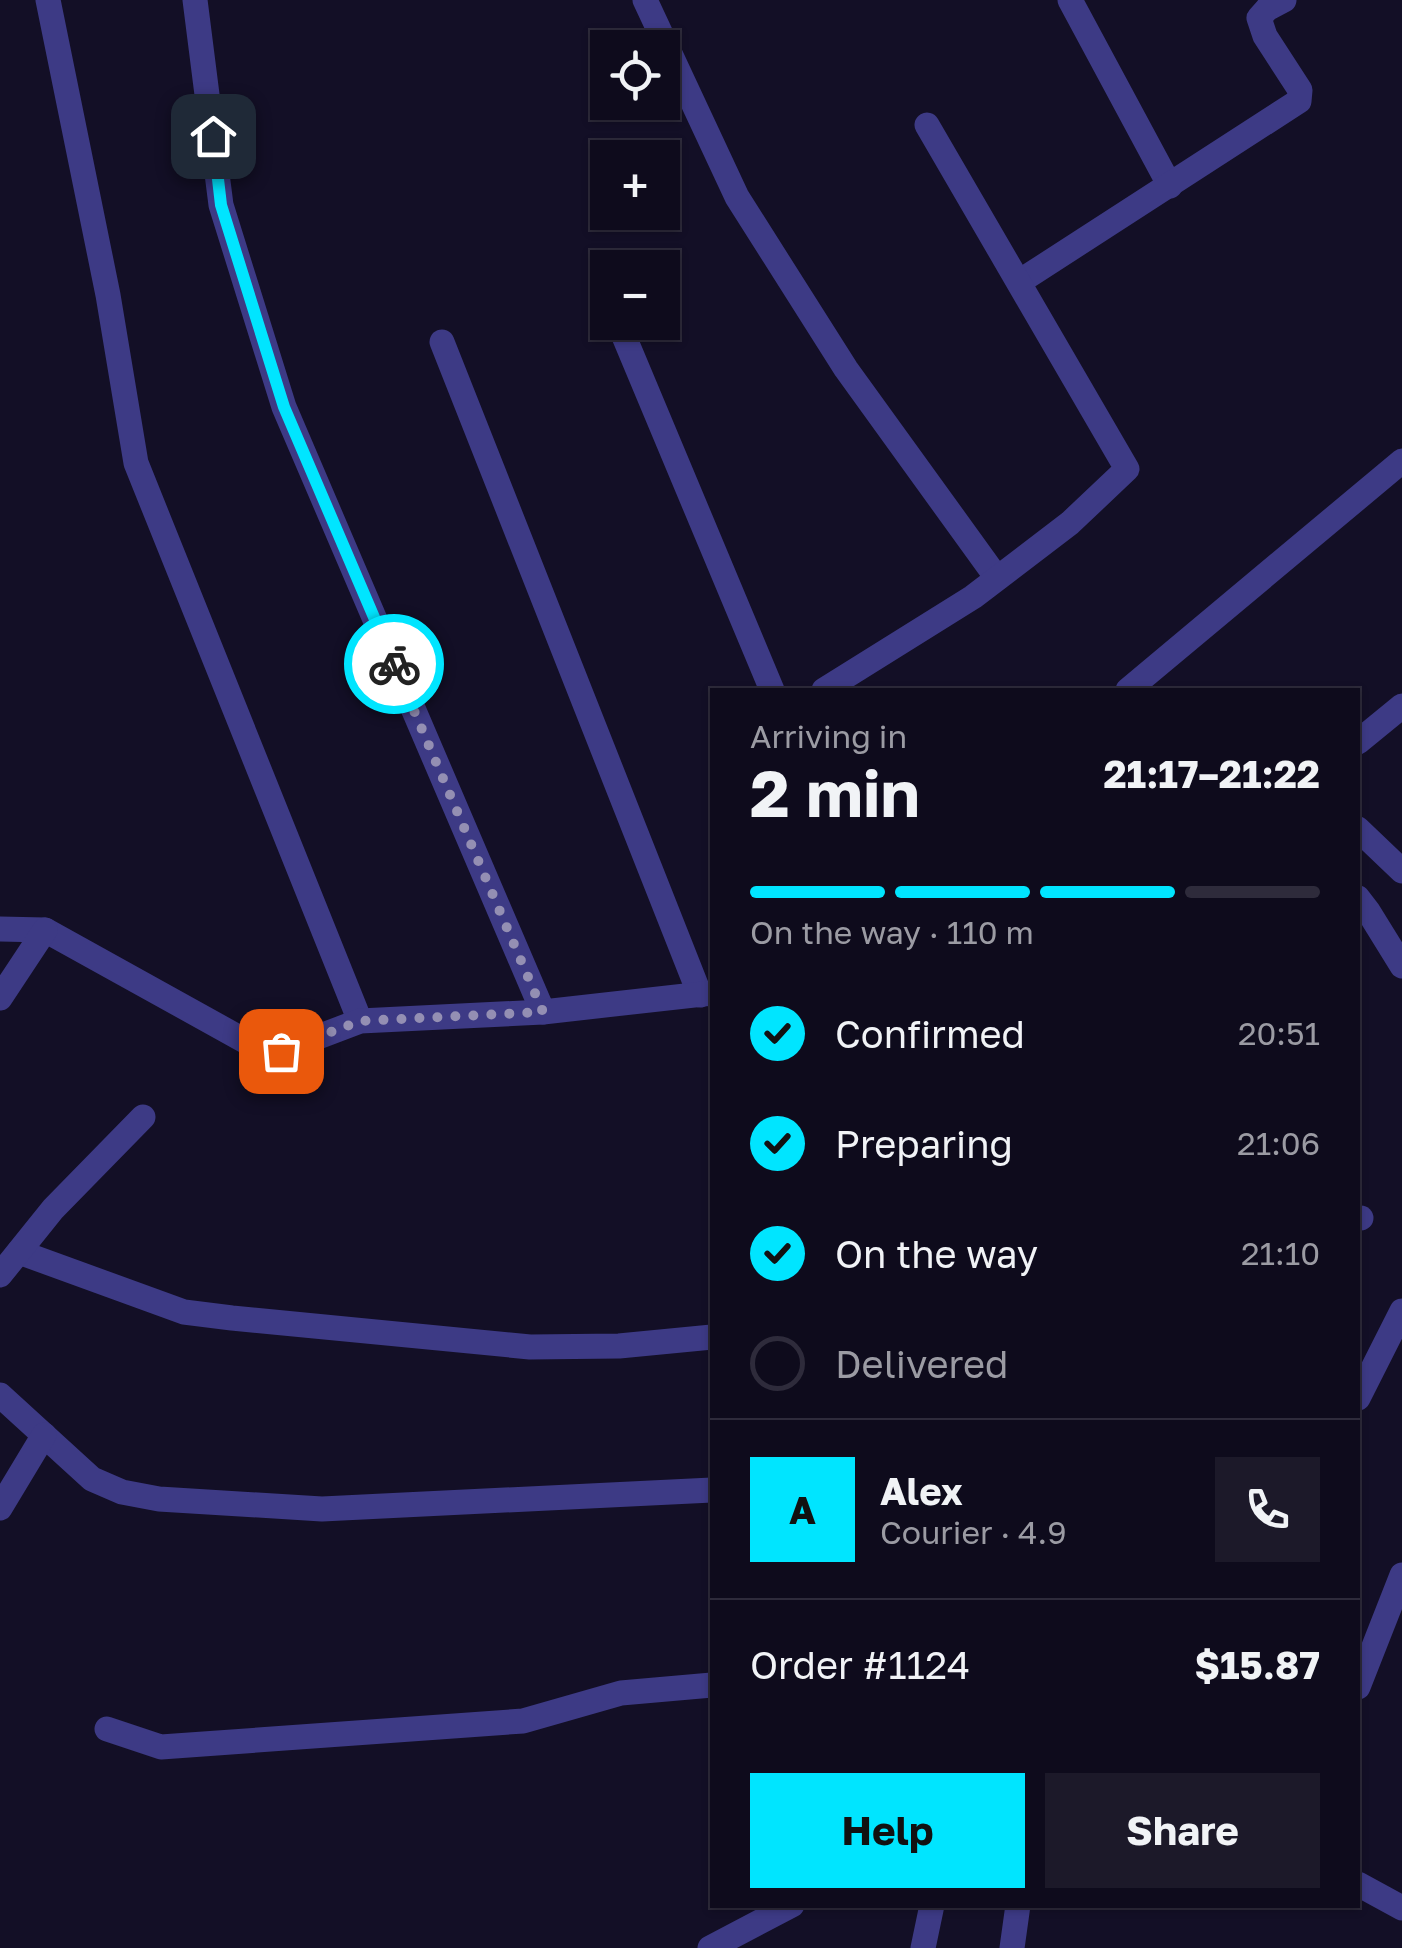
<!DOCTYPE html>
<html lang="en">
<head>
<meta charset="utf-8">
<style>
  :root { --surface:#0e0b1c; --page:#1c1929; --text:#f1f3f6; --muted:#9b9ba3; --line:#2e2b3b; --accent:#00e5ff }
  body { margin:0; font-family:"Golos Text",sans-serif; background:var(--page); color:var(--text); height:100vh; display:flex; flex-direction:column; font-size:38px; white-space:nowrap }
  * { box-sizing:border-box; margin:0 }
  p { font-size:32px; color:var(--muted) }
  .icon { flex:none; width:55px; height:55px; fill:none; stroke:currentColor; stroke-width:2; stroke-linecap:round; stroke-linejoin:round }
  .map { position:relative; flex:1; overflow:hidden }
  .sheet { position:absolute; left:710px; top:688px; width:650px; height:1220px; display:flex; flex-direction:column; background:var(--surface); border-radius:0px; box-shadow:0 2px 8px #0004,0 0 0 2px var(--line) }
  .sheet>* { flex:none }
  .controls { position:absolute; left:590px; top:30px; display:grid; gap:20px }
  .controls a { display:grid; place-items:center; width:90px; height:90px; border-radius:0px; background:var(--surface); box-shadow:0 2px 8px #0004,0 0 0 2px var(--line); font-size:50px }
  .pin { position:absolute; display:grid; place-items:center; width:85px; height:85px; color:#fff; margin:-42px; border-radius:20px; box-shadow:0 5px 15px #0006 }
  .courier { position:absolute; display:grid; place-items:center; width:100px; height:100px; margin:-50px; border:8px solid #00e5ff; border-radius:50%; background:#fff; color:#222; box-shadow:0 2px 12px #0007 }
  .headline em { font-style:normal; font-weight:700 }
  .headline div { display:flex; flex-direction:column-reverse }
  .headline { display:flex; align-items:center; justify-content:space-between; height:170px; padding:0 40px }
  h1 { font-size:65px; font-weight:700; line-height:75px }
  .bar { display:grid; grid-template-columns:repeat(4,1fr); gap:15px 10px; align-content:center; height:120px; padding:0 40px }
  .bar i { height:12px; border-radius:8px; background:var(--line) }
  .bar .current { background:var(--accent) }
  .bar p { grid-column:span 4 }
  .line { display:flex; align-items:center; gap:25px; padding:0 40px; border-top:2px solid var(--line) }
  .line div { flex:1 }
  .round { display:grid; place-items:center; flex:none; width:105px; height:105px; border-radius:0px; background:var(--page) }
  ol { padding:0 40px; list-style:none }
  li { display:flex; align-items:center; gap:30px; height:110px }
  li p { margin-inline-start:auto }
  li .icon { padding:10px; border-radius:50%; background:var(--accent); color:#111; stroke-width:4 }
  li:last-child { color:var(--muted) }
  li i { width:55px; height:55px; border:5px solid var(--line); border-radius:50% }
  .primary-button { display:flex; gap:20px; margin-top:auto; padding:20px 40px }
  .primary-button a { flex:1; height:115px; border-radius:0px; background:var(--accent); color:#111; font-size:40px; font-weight:700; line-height:115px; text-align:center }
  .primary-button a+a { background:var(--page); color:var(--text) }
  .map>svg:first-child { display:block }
</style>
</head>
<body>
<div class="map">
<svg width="1402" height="1948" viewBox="0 0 1402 1948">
  <rect width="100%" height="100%" fill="#130f26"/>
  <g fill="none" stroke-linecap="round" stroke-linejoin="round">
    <g stroke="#3d3a85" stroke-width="25">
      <path d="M48 0 108 295 136 463 360 1021"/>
      <path d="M195 0 221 205 284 407 543 1012"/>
      <path d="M645 0 737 197 846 369 997 578"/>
      <path d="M1070 0 1170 186"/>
      <path d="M1019 282 1299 101 1300 90 1265 36 1259 18 1267 9 1284 0"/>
      <path d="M618 322 772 690"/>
      <path d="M442 342 700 995"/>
      <path d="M824 690 973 597 1070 523 1127 469 927 125"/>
      <path d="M1128 690 1402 461"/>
      <path d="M1358 742 1402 706"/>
      <path d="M1358 829 1402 871"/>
      <path d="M1358 898 1368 911 1402 966"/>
      <path d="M0 929 45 930 256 1047 281 1051 360 1021 543 1012 712 993"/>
      <path d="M0 998 45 930"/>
      <path d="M1358 1218H1361"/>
      <path d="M19 1252 184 1312 232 1318 530 1347 619 1346 712 1337"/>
      <path d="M0 1275 53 1209 143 1117"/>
      <path d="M0 1395 92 1479 122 1492 159 1499 322 1509 712 1490"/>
      <path d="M1358 1398 1402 1311"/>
      <path d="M0 1508 44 1435"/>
      <path d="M1358 1687 1402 1575"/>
      <path d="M107 1729 161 1747 523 1721 621 1693 712 1685"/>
      <path d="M1358 1884 1402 1908"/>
      <path d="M710 1948 792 1905"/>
      <path d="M923 1948 932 1905"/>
      <path d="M1012 1948 1018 1905"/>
    </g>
  </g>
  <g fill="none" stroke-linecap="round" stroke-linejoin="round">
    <path stroke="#948fb3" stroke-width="10" stroke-dasharray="0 18" d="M281 1051 360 1021 543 1012 394 664"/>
    <path stroke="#00e5ff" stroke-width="12" d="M213 136 221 205 284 407 394 664"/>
  </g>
</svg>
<div class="controls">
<a><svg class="icon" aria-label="locate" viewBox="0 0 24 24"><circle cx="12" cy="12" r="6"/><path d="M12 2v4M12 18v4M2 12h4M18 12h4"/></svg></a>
<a>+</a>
<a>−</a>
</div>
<div class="pin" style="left:281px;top:1051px;background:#ea580c"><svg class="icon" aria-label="bag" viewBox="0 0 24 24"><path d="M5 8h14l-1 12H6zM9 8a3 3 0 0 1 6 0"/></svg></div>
<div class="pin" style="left:213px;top:136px;background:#1f2937"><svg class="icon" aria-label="home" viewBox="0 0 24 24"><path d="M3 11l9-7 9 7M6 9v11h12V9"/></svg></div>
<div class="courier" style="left:394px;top:664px"><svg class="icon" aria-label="bike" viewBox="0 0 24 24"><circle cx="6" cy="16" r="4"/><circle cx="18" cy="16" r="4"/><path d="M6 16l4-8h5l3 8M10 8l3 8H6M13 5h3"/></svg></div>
<section class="sheet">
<div class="headline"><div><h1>2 min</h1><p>Arriving in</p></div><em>21:17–21:22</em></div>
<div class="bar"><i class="current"></i><i class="current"></i><i class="current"></i><i></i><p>On the way · 110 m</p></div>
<ol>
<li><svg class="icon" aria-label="check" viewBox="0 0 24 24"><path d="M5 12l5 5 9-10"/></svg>Confirmed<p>20:51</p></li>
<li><svg class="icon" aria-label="check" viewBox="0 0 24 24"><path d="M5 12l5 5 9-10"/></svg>Preparing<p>21:06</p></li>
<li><svg class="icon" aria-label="check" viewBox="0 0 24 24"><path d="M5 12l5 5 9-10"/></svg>On the way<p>21:10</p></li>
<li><i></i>Delivered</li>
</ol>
<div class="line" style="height:180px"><b class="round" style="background:var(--accent);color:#111">A</b><div><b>Alex</b><p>Courier · 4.9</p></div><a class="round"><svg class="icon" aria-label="phone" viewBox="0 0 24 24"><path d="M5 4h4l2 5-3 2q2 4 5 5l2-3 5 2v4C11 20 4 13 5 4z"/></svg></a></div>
<div class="line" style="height:130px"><div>Order #1124</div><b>$15.87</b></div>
<div class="primary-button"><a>Help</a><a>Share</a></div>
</section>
</div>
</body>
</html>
